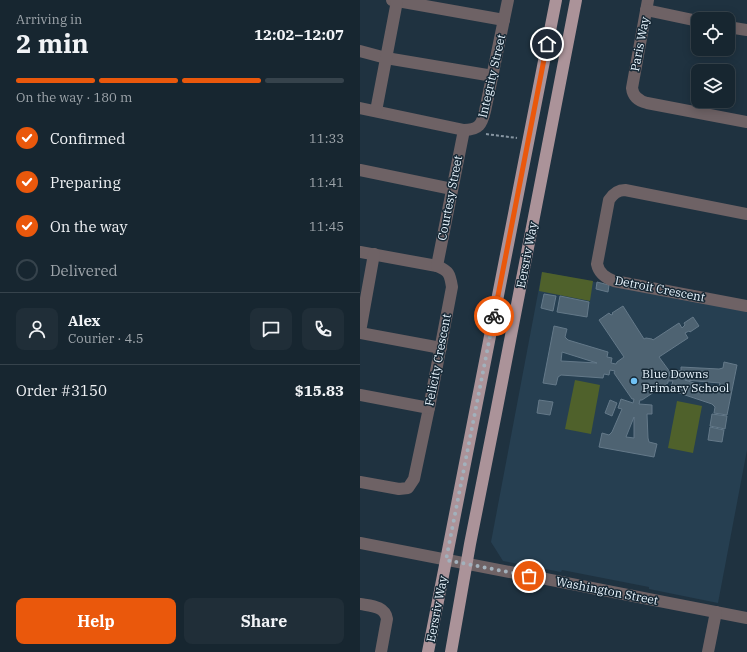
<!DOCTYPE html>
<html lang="en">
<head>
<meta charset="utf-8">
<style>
  :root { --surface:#172630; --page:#202e38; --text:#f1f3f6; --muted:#9ea5ab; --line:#36434c; --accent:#ea580c }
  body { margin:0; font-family:"IBM Plex Serif",serif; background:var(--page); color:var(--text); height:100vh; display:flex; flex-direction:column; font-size:15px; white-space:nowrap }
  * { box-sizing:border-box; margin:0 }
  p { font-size:13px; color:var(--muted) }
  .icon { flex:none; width:22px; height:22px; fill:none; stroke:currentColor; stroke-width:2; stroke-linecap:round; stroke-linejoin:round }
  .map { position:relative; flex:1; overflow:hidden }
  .drawer { display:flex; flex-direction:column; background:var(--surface); width:360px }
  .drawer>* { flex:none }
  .tools { position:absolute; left:331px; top:12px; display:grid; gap:8px }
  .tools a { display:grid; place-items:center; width:44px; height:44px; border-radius:8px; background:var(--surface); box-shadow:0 2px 10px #0003,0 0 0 1px var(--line); font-size:20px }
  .pin { position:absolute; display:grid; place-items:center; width:34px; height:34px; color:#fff; margin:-17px; border:2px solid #fff; border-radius:50%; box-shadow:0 1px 4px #0007 }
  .courier { position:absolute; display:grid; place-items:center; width:40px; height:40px; margin:-20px; border:3px solid #ea580c; border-radius:50%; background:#fff; color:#222; box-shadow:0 1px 5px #0007 }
  .overview em { font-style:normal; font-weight:700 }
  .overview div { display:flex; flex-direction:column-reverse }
  .overview { display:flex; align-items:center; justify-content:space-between; height:68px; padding:0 16px }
  h1 { font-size:26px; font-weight:700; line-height:30px }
  .bar { display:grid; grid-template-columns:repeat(4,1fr); gap:6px 4px; align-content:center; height:48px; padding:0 16px }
  .bar i { height:5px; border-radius:3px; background:var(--line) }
  .bar .current { background:var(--accent) }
  .bar p { grid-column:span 4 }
  .line { display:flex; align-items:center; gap:10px; padding:0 16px; border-top:1px solid var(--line) }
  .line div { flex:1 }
  .round { display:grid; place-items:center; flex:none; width:42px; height:42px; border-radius:8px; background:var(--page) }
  ol { padding:0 16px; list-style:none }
  li { display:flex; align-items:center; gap:12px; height:44px }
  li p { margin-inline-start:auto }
  li .icon { padding:4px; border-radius:50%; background:var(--accent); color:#fff; stroke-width:4 }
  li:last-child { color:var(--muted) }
  li i { width:22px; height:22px; border:2px solid var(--line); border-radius:50% }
  .cta { display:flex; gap:8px; margin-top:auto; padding:8px 16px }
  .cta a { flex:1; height:46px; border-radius:8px; background:var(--accent); color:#fff; font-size:16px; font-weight:700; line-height:46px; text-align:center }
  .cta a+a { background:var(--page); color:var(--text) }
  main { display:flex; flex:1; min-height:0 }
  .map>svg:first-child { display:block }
</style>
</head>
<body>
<main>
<section class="drawer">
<div class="overview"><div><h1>2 min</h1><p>Arriving in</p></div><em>12:02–12:07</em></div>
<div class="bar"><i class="current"></i><i class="current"></i><i class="current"></i><i></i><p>On the way · 180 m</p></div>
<ol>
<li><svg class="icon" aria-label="check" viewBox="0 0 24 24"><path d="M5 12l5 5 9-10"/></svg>Confirmed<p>11:33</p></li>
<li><svg class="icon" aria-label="check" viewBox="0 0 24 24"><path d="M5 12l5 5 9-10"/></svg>Preparing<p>11:41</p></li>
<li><svg class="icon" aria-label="check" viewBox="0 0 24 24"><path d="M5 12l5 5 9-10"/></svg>On the way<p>11:45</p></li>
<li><i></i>Delivered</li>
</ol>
<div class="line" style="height:72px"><a class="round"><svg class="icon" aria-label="person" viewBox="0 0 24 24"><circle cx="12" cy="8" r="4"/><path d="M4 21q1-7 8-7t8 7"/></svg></a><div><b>Alex</b><p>Courier · 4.5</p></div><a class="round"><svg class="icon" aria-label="chat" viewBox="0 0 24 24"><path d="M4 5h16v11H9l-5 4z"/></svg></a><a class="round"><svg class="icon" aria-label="phone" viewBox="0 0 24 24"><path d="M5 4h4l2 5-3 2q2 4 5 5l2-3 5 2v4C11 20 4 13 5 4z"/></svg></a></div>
<div class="line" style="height:52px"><div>Order #3150</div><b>$15.83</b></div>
<div class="cta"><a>Help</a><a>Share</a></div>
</section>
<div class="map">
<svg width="387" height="652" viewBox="0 0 387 652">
  <rect width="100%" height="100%" fill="#1f3240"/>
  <path fill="#263f51" d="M182 272 387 311V450L358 603 289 589V587L202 570 201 572 143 561 131 542Z"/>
  <g fill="#4f612b">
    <path d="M182 272 233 281 230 301 179 291Z"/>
    <path d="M215 380 240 385 231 434 205 429Z"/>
    <path d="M317 401 342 406 333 453 308 448Z"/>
  </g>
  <g fill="#4e6372" stroke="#647989" fill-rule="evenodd">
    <path d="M237 282 249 285 248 292 236 289Z"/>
    <path d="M184 294 196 296 193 311 181 308Z"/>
    <path d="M200 296 229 302 227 317 197 312Z"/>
    <path d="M263 306 284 339 286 338 292 339 293 340 319 323 322 328 325 325 324 323 333 317 339 326 330 332 329 331 325 333 328 338 299 357 310 372 309 375 314 376 315 370 321 371V367L359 369 363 368 364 362 377 365 367 415 354 413 355 407 352 404 316 392 317 389 311 387 313 381H308V383L282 400H280L279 404 292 405V414H287L288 438 289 442 297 444 294 457 239 447 242 433 249 435 252 432 262 409 258 408 261 399 273 403 274 399H272L254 373 255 371 250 370 249 375 244 374 243 378 201 375 198 377 196 385 183 383 194 326 207 329 205 337 208 340 248 352 247 357 252 358 251 363 256 364 257 362 264 357 239 320 249 313 251 315 253 314 252 313ZM202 352 237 363 201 361ZM325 380 360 383 358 391ZM274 417V438L266 437Z"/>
    <path d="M179 400 193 402 190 415 177 413Z"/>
    <path d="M250 400 257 403 252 416 245 413Z"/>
    <path d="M352 414 367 416 365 429 350 426Z"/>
    <path d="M350 427 364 430 362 442 348 440Z"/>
  </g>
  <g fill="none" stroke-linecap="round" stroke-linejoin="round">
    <path stroke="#8796a2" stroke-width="2" stroke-dasharray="3 2" stroke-linecap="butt" d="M126 134 157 138"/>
    <g stroke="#6e6265" stroke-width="12">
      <path d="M32 0 144 20"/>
      <path d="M288 0 272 88C273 97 279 101 287 103L387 122"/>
      <path d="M286 10 338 21"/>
      <path d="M368 27 387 30"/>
      <path d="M0 51 26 58 133 76"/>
      <path d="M0 108 104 130C119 130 122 124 125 111L148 0"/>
      <path d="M16 111 37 1"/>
      <path d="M0 170 92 189"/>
      <path d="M387 214 265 190C257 190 253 194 249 200L237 264C239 274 246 278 254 281L387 306"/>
      <path d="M0 252 77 266C89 271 90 274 92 287L69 408 54 479 48 488 39 489 0 482"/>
      <path d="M77 266 104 130"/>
      <path d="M0 332 14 254"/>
      <path d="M0 333 81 348"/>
      <path d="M0 395 69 408"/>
      <path d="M0 543 387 618"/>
      <path d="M0 604C11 606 25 606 27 619L21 652"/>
      <path d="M348 652 356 612"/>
    </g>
    <g stroke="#ab9399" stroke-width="12">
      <path d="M68 652 196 0"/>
      <path d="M91 652 110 544 136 413 216 0"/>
    </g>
  </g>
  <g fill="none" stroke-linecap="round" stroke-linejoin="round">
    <path stroke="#a2b1bc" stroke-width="4" stroke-dasharray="0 7.2" d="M134 316 86 560 169 576"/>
    <path stroke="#ea580c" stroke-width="5" d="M134 316 187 44"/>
  </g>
  <circle fill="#70c1f4" stroke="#162835" stroke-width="1.5" cx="274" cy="381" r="4"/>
  <g text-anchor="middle" stroke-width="3" stroke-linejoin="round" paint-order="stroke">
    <g font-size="12" fill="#e9f5fe" stroke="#162835">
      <text transform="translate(280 44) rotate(-79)" y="4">Paris Way</text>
      <text transform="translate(132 76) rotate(-77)" y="4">Integrity Street</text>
      <text transform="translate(90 198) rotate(-79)" y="4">Courtesy Street</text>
      <text transform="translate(167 255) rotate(-79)" y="4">Eersriv Way</text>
      <text transform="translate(300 289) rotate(11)" y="4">Detroit Crescent</text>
      <text transform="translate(78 360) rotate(-79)" y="4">Felicity Crescent</text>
      <text transform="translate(247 591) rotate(11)" y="4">Washington Street</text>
      <text transform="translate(77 609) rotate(-79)" y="4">Eersriv Way</text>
    </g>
    <g font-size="12" fill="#e9f5fe" stroke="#162835" text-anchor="start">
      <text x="282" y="378">Blue Downs<tspan x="282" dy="14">Primary School</tspan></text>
    </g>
  </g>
</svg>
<div class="tools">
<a><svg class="icon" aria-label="locate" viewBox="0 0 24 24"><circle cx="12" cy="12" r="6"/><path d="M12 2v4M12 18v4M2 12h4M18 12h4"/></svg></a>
<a><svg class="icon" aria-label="layers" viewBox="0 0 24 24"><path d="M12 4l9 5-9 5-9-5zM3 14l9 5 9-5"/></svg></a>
</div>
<div class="pin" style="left:169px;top:576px;background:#ea580c"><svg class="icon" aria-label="bag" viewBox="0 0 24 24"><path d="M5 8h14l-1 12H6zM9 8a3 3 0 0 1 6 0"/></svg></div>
<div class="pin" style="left:187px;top:44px;background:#1f2937"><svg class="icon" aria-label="home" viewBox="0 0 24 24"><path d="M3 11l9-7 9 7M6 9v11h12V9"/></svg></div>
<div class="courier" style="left:134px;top:316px"><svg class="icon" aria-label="bike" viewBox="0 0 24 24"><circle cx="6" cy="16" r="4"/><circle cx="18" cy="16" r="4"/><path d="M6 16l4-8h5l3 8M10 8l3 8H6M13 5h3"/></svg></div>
</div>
</main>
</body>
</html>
